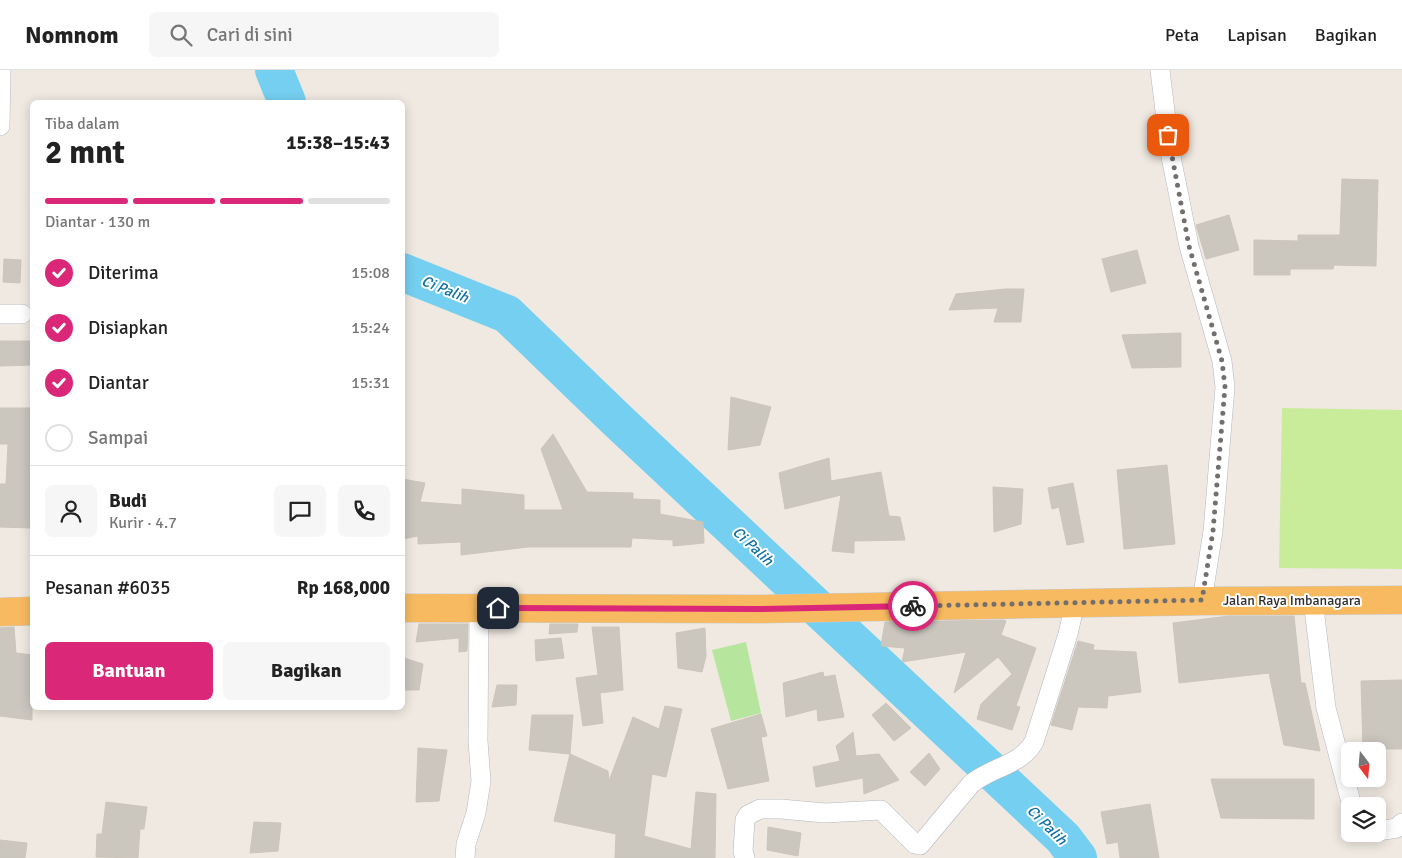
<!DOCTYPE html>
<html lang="id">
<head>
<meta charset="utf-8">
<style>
  :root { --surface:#fff; --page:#f6f6f6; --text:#222; --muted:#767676; --line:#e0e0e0; --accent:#db2777 }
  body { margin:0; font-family:Signika,sans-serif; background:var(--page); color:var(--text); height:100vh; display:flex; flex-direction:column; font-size:19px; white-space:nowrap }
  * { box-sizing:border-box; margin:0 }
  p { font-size:16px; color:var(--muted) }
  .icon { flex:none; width:28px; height:28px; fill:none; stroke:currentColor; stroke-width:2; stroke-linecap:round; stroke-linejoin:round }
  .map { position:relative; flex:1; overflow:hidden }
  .panel { position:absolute; left:30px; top:30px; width:375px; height:610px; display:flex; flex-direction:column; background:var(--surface); border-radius:8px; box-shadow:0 2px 12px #0003 }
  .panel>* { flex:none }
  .needle { width:32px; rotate:164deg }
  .buttons { position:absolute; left:1341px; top:672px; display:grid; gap:10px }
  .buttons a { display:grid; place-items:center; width:45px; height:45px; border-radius:8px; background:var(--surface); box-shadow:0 2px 12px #0003; font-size:25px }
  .pin { position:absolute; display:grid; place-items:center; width:42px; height:42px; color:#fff; margin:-21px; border-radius:10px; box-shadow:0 2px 8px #0006 }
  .courier { position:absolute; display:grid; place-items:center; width:50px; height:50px; margin:-25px; border:4px solid #db2777; border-radius:50%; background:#fff; color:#222; box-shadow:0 1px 6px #0007 }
  .summary em { font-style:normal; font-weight:800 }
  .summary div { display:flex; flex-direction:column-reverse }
  .summary { display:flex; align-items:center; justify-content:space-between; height:85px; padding:0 15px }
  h1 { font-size:32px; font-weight:800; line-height:38px }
  .bar { display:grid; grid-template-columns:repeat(4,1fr); gap:8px 5px; align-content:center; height:60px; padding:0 15px }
  .bar i { height:6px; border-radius:4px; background:var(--line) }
  .bar .current { background:var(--accent) }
  .bar p { grid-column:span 4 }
  .line { display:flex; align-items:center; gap:12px; padding:0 15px; border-top:1px solid var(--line) }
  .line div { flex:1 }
  .round { display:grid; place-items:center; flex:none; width:52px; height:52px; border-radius:8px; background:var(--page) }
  ol { padding:0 15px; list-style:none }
  li { display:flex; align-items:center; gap:15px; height:55px }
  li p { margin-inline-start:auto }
  li .icon { padding:5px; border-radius:50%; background:var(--accent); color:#fff; stroke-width:4 }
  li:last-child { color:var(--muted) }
  li i { width:28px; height:28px; border:2px solid var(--line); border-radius:50% }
  .button { display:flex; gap:10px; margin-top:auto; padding:10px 15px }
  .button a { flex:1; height:58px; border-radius:8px; background:var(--accent); color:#fff; font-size:20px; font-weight:800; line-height:58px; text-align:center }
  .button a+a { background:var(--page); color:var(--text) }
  header { display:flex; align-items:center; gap:30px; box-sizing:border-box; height:70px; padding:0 25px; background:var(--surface); border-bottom:1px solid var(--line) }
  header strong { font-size:24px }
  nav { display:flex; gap:28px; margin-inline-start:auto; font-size:18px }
  .search { width:350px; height:45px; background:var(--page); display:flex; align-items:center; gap:12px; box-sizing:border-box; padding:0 18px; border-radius:8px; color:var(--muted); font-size:19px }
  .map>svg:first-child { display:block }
</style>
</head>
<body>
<header>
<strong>Nomnom</strong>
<div class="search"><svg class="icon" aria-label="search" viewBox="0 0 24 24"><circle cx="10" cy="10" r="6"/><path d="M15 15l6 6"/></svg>Cari di sini</div>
<nav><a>Peta</a><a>Lapisan</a><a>Bagikan</a></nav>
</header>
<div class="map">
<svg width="1402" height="788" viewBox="0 0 1402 788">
  <rect width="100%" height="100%" fill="#efe9e1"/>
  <path fill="#b6e59e" d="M746 572 761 643 731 651 712 580Z"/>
  <path fill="#c9ec9a" d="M1282 338 1402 340V499L1279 498Z"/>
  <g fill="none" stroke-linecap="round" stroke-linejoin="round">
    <g stroke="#75cff0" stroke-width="38">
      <path d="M274 0 287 32"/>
      <path d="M402 202 507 244 618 351 1063 768 1078 788"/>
    </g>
  </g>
  <g fill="#cbc7bf" stroke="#cbc5ba">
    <path d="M1342 109 1378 110 1376 196 1334 195 1333 199H1290V205H1254V170L1298 171V165H1340Z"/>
    <path d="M1229 145 1239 180 1206 189 1196 155Z"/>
    <path d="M1137 180 1146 213 1111 222 1102 189Z"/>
    <path d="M4 189 21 190 20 213 3 212Z"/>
    <path d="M1005 219H1024L1021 252H994L998 238 949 240 956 224Z"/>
    <path d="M1181 263V297L1132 298 1122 265Z"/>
    <path d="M0 271H32V295L0 296Z"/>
    <path d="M731 327 771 337 760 375 728 380Z"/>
    <path d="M0 338H32V458L0 457V414H6L8 374H0Z"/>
    <path d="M553 364 587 422 633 423V429L660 430V444L703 452 704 473 673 476V470L632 468 631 477H528L461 485V472L418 474V466L402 469V409L425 413 420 432 462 435V419L524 425V440H563L541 379Z"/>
    <path d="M829 388 831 411 881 402 889 446 900 447 905 470 854 471V483L832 481 841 425 785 439 779 403Z"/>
    <path d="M1167 395 1175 474 1124 479 1117 400Z"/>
    <path d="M1073 413 1084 472 1067 475 1059 437 1052 439 1048 418Z"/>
    <path d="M993 417 1023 419 1021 454 994 462Z"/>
    <path d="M1229 546H1294L1301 613H1305L1320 681 1284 675 1269 603 1179 613 1173 553Z"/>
    <path d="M1004 550 1006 551 1001 565 1036 578 1016 636 1020 637 1012 660 977 649 981 634 1012 604 998 587 954 623 966 582 902 592 905 578 881 576 885 552Z"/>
    <path d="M419 554H468L467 581 459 582V568L416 572Z"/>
    <path d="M550 554H578L577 562 549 564Z"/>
    <path d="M14 557 16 583 32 585V650L0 646V558Z"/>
    <path d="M592 557H619L623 620 600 623 603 653 583 656 576 608 598 605Z"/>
    <path d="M705 558 706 586 702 602 678 598 676 563Z"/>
    <path d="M561 568 564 588 536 591 535 570Z"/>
    <path d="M1078 571 1094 575 1093 580 1136 582 1141 622 1108 626 1107 638 1078 637 1072 660 1051 655Z"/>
    <path d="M404 588 423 594 419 620H402Z"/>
    <path d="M823 602 824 607 835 605 844 647 818 651 817 639 786 647 783 613Z"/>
    <path d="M1402 610V679H1363L1361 611Z"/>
    <path d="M497 615H517L516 635 492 637Z"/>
    <path d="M886 633 911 658 894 671 872 645Z"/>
    <path d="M665 636 682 639 666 707 652 704 644 766 691 779 696 722 716 724 715 788H615L616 764 554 751 570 684 608 701 609 711 633 647 659 659Z"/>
    <path d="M761 644 767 666 761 667 769 711 728 719 711 659Z"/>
    <path d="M532 645H573L570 684 529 680Z"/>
    <path d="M853 662 856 686 879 684 899 710 864 724 863 708 816 717 813 697 840 691 836 676Z"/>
    <path d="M418 678 447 680 439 731 416 732Z"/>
    <path d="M929 683 940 699 925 716 910 702Z"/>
    <path d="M1211 709H1314V749L1221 748Z"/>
    <path d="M106 732 147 737 144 759H140L138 788 96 787 97 764H102Z"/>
    <path d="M1150 734 1159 788H1120L1118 772 1107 774 1101 742Z"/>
    <path d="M254 752 281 753 278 781 250 783Z"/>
    <path d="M768 757 801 763 798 786 767 780Z"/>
    <path d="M0 770 27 773 25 788H0Z"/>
  </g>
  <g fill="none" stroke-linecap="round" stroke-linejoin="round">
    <defs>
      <g id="minor">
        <path d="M1160 0 1170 82 1189 176 1222 291 1225 317 1213 461 1202 531"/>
        <path d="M0 56 1 0"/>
        <path d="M0 244H22"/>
        <path d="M1313 530 1326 638 1352 736"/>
        <path d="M1378 761 1397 758 1402 753"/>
        <path d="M465 788 466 774 476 743 481 711 478 671 479 538"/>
        <path d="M745 788 743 781 745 750 748 745 760 739H781L825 743 881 740 915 774 920 775 971 714C991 697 1020 696 1034 672L1068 564 1075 533"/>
      </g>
      <g id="trunk">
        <path d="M402 538 759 539 1202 531 1402 530"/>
        <path d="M0 542 32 541"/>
      </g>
    </defs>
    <use href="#minor" stroke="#b4b7c1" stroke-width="20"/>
    <use href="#trunk" stroke="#c9c9c9" stroke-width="29"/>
    <use href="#minor" stroke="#fff" stroke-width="19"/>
    <use href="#trunk" stroke="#f8ba60" stroke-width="28"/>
  </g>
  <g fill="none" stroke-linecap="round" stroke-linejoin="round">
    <path stroke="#726f6d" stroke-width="5" stroke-dasharray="0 9" d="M913 536 1202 530 1213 461 1225 317 1222 291 1189 176 1168 65"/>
    <path stroke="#db2777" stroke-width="6" d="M498 538 759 539 913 536"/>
  </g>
  <g text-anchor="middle" stroke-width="4" stroke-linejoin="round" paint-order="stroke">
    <g font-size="14" fill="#2e2e2e" stroke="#fff">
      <text x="1292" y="535">Jalan Raya Imbanagara</text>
    </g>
    <g font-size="15" font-style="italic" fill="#0d6fa3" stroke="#fff">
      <text transform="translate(445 219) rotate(22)" y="5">Ci Palih</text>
      <text transform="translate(753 476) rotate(43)" y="5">Ci Palih</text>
      <text transform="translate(1047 755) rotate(45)" y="5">Ci Palih</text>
    </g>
  </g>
</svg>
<div class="buttons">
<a><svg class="needle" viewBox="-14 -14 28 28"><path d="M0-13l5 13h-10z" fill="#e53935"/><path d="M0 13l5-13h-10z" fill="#767676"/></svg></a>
<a><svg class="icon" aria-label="layers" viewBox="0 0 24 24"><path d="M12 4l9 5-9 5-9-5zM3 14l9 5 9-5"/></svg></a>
</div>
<div class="pin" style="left:1168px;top:65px;background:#ea580c"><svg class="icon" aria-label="bag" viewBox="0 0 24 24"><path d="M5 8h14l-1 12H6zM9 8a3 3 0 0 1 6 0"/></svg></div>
<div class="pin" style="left:498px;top:538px;background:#1f2937"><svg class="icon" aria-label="home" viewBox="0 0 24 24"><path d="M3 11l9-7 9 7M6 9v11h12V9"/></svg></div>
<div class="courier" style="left:913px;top:536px"><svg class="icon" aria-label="bike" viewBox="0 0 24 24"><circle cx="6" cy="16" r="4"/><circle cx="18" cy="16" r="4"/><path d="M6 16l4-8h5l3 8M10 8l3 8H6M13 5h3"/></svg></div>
<section class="panel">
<div class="summary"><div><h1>2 mnt</h1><p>Tiba dalam</p></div><em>15:38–15:43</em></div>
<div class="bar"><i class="current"></i><i class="current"></i><i class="current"></i><i></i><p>Diantar · 130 m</p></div>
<ol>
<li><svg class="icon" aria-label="check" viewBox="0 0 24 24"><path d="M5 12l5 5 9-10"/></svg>Diterima<p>15:08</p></li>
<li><svg class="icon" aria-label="check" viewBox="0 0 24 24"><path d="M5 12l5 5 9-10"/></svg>Disiapkan<p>15:24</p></li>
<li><svg class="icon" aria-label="check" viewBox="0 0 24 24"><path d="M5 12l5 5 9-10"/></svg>Diantar<p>15:31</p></li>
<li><i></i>Sampai</li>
</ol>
<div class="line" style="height:90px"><a class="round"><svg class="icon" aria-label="person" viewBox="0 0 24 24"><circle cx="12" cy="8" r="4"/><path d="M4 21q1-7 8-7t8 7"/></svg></a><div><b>Budi</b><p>Kurir · 4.7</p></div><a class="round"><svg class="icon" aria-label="chat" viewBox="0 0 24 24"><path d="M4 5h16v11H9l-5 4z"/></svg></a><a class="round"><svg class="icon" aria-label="phone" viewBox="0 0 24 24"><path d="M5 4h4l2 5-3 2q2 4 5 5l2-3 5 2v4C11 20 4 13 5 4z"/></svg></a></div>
<div class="line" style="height:65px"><div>Pesanan #6035</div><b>Rp 168,000</b></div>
<div class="button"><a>Bantuan</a><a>Bagikan</a></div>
</section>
</div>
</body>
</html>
